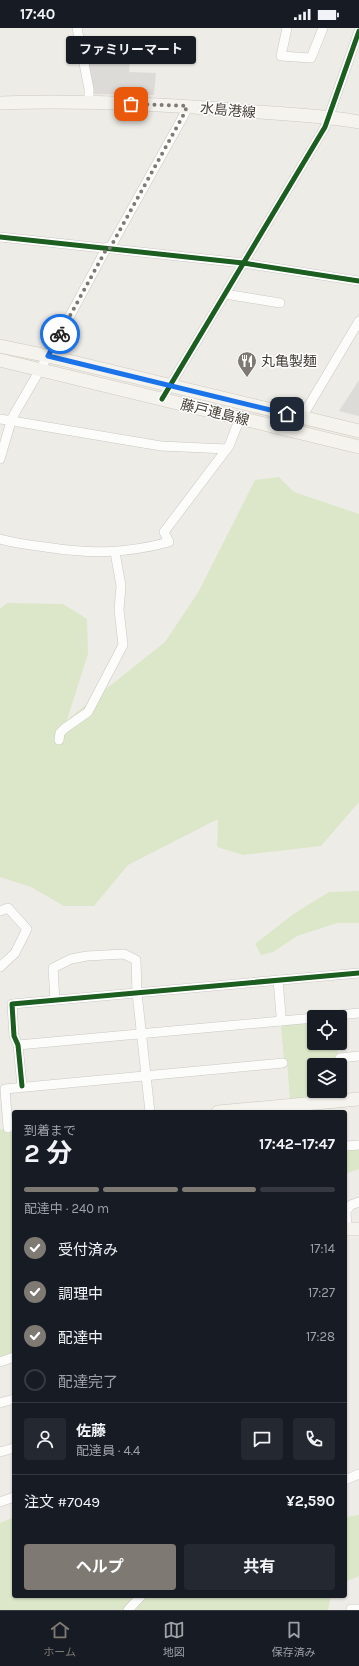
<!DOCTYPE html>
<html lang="ja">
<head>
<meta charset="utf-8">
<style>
  :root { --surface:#171b24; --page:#242831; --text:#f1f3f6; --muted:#9ea1a6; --line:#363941; --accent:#7e7a73 }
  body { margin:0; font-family:Karla,"Noto Sans JP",sans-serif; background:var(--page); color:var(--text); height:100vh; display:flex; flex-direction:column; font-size:15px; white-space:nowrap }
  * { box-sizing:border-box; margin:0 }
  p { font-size:13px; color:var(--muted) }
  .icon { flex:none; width:22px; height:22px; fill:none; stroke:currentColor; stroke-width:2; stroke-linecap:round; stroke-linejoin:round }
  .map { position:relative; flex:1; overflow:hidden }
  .panel { position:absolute; left:12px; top:1082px; width:335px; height:488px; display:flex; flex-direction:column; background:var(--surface); border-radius:4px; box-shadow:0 1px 3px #0004 }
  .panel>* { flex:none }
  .tools { position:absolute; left:307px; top:982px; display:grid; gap:8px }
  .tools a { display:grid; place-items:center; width:40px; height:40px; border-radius:4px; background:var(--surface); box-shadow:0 1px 3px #0004; font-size:20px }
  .pin { position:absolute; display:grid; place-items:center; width:34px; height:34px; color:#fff; margin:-17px; border-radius:8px; box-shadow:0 2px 6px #0006 }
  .courier { position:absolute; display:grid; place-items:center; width:40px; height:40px; margin:-20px; border:3px solid #1a73e8; border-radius:50%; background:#fff; color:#222; box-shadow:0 1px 5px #0007 }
  .bubble { position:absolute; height:28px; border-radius:4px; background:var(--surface); box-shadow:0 1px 3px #0004; font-size:13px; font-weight:700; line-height:28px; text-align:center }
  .headline em { font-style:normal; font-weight:700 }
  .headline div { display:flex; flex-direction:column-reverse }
  .headline { display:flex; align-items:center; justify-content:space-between; height:68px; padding:0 12px }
  h1 { font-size:26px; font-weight:700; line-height:30px }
  .bar { display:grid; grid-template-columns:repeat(4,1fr); gap:6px 4px; align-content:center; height:48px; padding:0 12px }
  .bar i { height:5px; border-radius:3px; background:var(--line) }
  .bar .current { background:var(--accent) }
  .bar p { grid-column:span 4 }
  .line { display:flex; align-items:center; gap:10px; padding:0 12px; border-top:1px solid var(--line) }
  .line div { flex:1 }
  .round { display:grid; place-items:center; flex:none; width:42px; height:42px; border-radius:4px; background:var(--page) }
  ol { padding:0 12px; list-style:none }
  li { display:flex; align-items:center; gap:12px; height:44px }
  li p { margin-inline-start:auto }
  li .icon { padding:4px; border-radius:50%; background:var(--accent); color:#fff; stroke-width:4 }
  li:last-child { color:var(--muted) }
  li i { width:22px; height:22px; border:2px solid var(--line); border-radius:50% }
  .primary-button { display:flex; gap:8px; margin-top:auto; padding:8px 12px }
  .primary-button a { flex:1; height:46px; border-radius:4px; background:var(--accent); color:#fff; font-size:16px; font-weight:700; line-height:46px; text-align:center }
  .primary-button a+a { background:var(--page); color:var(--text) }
  .status { display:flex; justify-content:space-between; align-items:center; height:28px; padding:0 20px; background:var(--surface); direction:ltr }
  .status svg { height:11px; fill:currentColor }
  .menu { display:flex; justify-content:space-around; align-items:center; height:56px; border-top:1px solid var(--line); background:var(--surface); font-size:11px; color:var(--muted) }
  .menu a { display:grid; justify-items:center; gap:2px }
  .menu .current { color:var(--accent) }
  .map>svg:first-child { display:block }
</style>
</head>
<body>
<div class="status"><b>17:40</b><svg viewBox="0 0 49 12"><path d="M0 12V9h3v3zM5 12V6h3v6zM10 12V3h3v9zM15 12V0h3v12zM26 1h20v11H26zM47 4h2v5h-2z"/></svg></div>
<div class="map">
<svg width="359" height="1582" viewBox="0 0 359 1582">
  <rect width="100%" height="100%" fill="#eeece7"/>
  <g fill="#dbe7c8">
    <path d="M279 449 294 464 359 486V774L321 818 243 827 217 819 218 791 128 837 94 878H64L31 859 0 849V581L7 575 63 576 87 591 88 626 67 692 165 614 199 563 255 452Z"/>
    <path d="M359 863V895H337L297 908 273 924 261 927 255 916 295 885 329 864Z"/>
    <path d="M314 993V1015H337L339 1037H314V1063H340V1049L342 1069 290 1073 287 1032H284L281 998 284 995Z"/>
    <path d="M0 1101 14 1105V1324L0 1329Z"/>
    <path d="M359 1120V1141L345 1146V1121Z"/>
    <path d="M359 1487V1548L345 1554V1489Z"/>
    <path d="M14 1489V1568H331L328 1582H0V1495Z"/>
  </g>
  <g fill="#dddbd7">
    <path d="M86 29 130 30 129 44 156 45 154 67 91 66Z"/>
    <path d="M359 352V388L339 383Z"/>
  </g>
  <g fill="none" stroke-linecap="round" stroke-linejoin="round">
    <defs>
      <g id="street">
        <path d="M77 0 89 61V74"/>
        <path d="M287 0 281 28 311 30 323 0"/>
        <path d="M0 209 243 235 359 253"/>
        <path d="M110 220 184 87 187 78"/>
        <path d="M225 266 280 275"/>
        <path d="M162 371 325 99 359 3"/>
        <path d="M302 389 359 293"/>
        <path d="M0 391 161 418 227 421"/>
        <path d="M0 431 12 390 53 319 107 219"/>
        <path d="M0 511C15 515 30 517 45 519 90 526 124 526 169 514L164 504 229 418 240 390"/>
        <path d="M59 712 60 705 65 700 88 684 123 617 119 582 121 558 115 524"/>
        <path d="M0 883 8 880 27 901 15 925 0 939"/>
        <path d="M278 952 281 987 280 993"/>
        <path d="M55 972 53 940 71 931 87 928 124 926 136 932 137 965 150 1084"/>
        <path d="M320 989 359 985"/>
        <path d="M18 1017 314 990"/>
        <path d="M340 1030 359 1028"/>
        <path d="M22 1058 18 1017 14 1008 12 976 359 945"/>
        <path d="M8 1100 5 1061 283 1035"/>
        <path d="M345 1118 359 1117"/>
        <path d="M347 1201 346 1183 351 1177 359 1174"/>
        <path d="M0 1334 14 1329"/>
        <path d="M0 1375 14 1371"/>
        <path d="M0 1424 14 1420"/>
        <path d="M345 1452 359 1446"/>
        <path d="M0 1474 14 1469"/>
        <path d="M351 1581H359"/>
        <path d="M128 1582 141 1568"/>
      </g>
      <g id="secondary">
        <path d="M0 75C82 72 162 76 244 83 282 86 321 87 359 94"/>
        <path d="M0 318 48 328 359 403"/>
        <path d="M0 332 359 419"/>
        <path d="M218 1084 359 1071"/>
        <path d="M345 1201H359"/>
      </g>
    </defs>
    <use href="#street" stroke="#cac8c3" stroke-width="10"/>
    <use href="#secondary" stroke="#ccc9be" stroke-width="14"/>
    <use href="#street" stroke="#fcfcfb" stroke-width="9"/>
    <use href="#secondary" stroke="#f5f3ed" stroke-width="13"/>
    <defs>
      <g id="cycleway">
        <path d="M0 209 243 235 359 253"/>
        <path d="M162 371 325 99 359 3"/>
        <path d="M22 1058 18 1017 14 1008 12 976 359 945"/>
      </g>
    </defs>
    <use href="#cycleway" stroke="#fff" stroke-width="8"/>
    <use href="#cycleway" stroke="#1b5e20" stroke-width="5"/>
  </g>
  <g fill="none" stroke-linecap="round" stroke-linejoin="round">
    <path stroke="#7e7a73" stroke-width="4" stroke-dasharray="0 7.2" d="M60 306 107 220H110L184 86 187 78 131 76"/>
    <path stroke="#1a73e8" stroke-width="5" d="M60 306 48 328 287 386"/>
  </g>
  <defs>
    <symbol id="restaurant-pin" viewBox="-11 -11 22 30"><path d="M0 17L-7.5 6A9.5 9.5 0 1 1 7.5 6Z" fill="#7e7a73" stroke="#fff"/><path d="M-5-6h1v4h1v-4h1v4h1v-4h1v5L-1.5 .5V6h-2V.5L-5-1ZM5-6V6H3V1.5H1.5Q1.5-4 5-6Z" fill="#fff"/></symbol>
  </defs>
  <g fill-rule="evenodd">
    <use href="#restaurant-pin" x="236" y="322" width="22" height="30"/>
  </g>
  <g text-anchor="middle" stroke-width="3" stroke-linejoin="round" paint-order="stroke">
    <g font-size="14" fill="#423d34" stroke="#fff">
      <text transform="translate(228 82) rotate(5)" y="5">水島港線</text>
      <text transform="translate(215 384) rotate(14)" y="5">藤戸連島線</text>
    </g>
    <g font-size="14" fill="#423d34" stroke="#fff" text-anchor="start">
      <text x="261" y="338">丸亀製麺</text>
    </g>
  </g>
</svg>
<div class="tools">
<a><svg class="icon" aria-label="locate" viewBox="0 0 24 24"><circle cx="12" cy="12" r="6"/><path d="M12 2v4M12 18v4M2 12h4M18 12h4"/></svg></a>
<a><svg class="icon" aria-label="layers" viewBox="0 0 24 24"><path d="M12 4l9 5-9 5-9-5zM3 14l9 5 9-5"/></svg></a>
</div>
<div class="pin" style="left:131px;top:76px;background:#ea580c"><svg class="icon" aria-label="bag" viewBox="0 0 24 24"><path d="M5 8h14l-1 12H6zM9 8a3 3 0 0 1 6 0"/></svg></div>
<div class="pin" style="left:287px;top:386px;background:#1f2937"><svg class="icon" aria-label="home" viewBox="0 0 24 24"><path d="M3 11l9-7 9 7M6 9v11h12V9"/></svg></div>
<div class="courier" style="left:60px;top:306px"><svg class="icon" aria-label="bike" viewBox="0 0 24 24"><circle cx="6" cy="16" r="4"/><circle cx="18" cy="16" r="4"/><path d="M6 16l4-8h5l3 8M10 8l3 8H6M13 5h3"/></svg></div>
<div class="bubble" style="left:66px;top:8px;width:130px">ファミリーマート</div>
<section class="panel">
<div class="headline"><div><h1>2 分</h1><p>到着まで</p></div><em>17:42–17:47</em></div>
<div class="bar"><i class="current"></i><i class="current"></i><i class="current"></i><i></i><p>配達中 · 240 m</p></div>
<ol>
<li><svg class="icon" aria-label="check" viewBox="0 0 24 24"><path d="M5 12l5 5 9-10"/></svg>受付済み<p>17:14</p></li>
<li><svg class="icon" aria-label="check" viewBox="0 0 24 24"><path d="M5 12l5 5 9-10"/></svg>調理中<p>17:27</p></li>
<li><svg class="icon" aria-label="check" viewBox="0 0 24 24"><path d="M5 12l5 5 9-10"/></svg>配達中<p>17:28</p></li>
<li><i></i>配達完了</li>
</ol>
<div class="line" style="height:72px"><a class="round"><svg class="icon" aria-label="person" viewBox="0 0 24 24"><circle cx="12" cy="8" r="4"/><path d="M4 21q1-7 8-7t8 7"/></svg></a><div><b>佐藤</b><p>配達員 · 4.4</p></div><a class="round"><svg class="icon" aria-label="chat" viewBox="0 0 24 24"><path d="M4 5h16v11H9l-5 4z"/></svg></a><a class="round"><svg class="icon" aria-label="phone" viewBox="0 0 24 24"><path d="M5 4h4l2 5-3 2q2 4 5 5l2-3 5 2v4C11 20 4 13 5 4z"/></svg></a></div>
<div class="line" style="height:52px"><div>注文 #7049</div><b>¥2,590</b></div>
<div class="primary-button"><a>ヘルプ</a><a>共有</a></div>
</section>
</div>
<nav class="menu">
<a class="current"><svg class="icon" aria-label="home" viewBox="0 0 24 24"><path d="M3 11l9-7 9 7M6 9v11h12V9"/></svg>ホーム</a>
<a><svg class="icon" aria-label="map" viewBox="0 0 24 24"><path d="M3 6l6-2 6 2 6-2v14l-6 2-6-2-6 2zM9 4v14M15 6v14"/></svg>地図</a>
<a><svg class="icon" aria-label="saved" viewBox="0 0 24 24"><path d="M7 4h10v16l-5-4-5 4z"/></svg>保存済み</a>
</nav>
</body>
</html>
